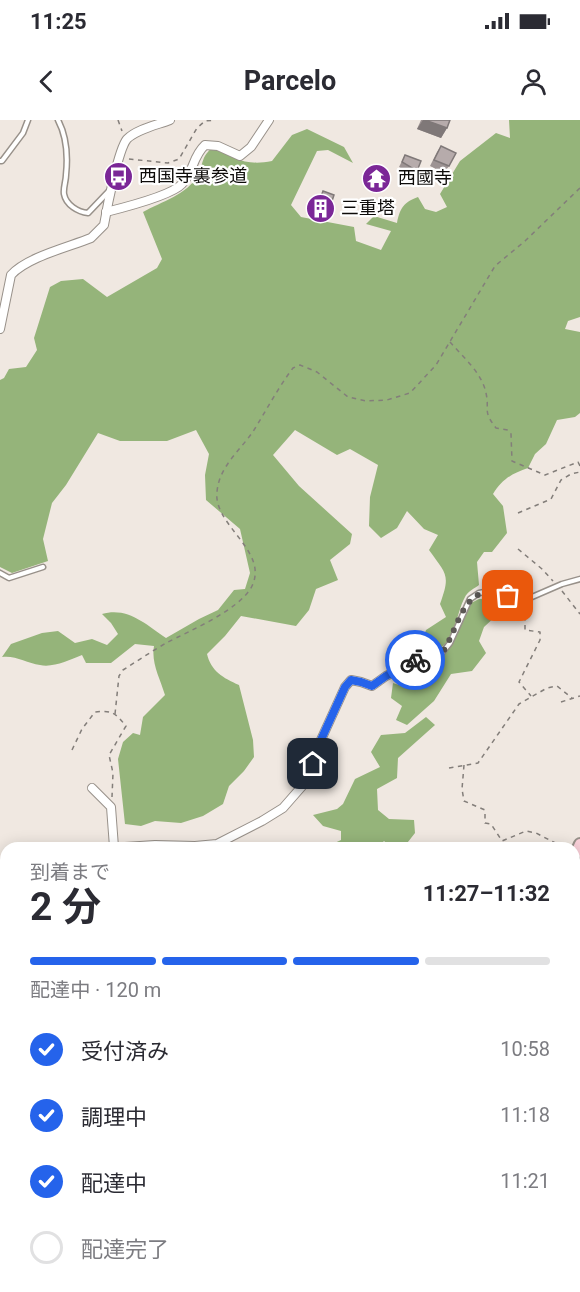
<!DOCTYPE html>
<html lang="ja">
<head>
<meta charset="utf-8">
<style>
  :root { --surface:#fff; --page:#f2f2f3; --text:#2b2b33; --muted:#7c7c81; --line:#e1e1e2; --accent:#2563eb }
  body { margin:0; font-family:Roboto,"Noto Sans JP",sans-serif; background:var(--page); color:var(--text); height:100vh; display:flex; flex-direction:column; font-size:22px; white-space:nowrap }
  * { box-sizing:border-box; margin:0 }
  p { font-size:20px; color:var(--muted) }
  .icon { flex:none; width:33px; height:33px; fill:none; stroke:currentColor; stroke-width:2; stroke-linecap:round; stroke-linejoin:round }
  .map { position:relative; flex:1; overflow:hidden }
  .panel { position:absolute; left:0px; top:722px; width:580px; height:452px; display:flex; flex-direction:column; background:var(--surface); border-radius:18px 18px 0 0; box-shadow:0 3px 15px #0003 }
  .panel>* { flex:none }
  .pin { position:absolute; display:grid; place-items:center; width:51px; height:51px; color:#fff; margin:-26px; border-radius:12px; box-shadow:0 3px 9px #0006 }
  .courier { position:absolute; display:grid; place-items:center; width:60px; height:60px; margin:-30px; border:4px solid #2563eb; border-radius:50%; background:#fff; color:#222; box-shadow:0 2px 8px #0007 }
  .summary em { font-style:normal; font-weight:700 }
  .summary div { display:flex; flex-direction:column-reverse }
  .summary { display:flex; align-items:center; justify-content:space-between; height:102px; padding:0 30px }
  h1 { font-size:39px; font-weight:700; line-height:45px }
  .bar { display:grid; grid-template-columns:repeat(4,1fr); gap:9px 6px; align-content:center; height:72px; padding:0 30px }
  .bar i { height:8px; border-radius:4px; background:var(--line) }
  .bar .active { background:var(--accent) }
  .bar p { grid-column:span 4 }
  ol { padding:0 30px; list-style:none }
  li { display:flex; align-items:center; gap:18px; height:66px }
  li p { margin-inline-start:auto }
  li .icon { padding:6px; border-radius:50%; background:var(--accent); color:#fff; stroke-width:4 }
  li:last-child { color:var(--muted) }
  li i { width:33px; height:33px; border:3px solid var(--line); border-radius:50% }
  .status { display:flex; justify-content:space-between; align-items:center; height:42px; padding:0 30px; background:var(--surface); direction:ltr }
  .status svg { height:16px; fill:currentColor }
  header { display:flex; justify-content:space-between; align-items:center; height:78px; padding:0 30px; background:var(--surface); font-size:27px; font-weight:700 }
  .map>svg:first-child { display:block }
</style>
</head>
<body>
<div class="status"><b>11:25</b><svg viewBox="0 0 49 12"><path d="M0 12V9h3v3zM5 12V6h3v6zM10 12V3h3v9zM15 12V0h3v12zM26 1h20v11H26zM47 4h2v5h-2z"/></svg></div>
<header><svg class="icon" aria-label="back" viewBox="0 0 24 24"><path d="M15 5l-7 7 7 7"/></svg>Parcelo<svg class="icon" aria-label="person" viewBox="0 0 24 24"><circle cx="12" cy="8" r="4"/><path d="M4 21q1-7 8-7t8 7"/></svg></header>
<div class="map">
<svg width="580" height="1172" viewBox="0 0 580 1172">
  <rect width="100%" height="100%" fill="#f0e8e1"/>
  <path fill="#baceaa" d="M574 974 580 981V1051L575 1056Z"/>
  <g fill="#95b47a">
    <path d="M509 0H580V197L568 201 565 209 580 212V293L575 297 557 300 546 324 535 334 528 348C513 353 502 359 493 374L503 386 507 413 492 432H484L477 442 479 465C475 468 467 472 465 477 456 493 454 530 431 531L423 518 426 510 446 497 440 484C451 454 446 454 429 430L438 415 424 409 407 391 397 408 381 418 369 406 370 377 378 345 350 329 337 335 295 310 273 335 299 366 352 414 350 424 330 440 338 460 316 469 309 490 296 506 241 496 225 516 207 534C211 551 223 558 239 565L253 620 254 637 244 651 229 666 223 684 203 696 181 703 155 701 141 706 125 704 118 639 123 622 133 613 140 615 143 597 165 575C160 558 151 543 154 526L135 524 111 543H86L82 535C69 540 53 548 40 545 27 543 15 535 2 537L11 524 42 513 58 511 75 523 92 519 107 525 118 514 111 503 102 494C128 487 145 504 166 518L199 499 218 490 234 470 245 469 250 453 240 409 206 380 205 355 209 334 196 310 167 321H120L98 313 66 365 52 383 43 419 48 441 12 453 0 447V260L4 258 9 249 26 247 37 230 34 218 50 167 61 161 83 159 107 177 157 148 162 139 143 92C161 82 188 74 198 55 204 42 201 37 213 27 234 39 247 46 272 41L292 15 307 9 344 27 353 43 328 30 317 31 291 85 301 97 354 107 356 121 381 130 391 111 366 104 374 96 397 103C400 88 404 82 418 77L425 89 436 92 447 87 440 74 460 41 496 13 510 18Z"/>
    <path d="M500 478 497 495 484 507 479 521 486 533 472 551 451 554 434 581 407 605 396 600 402 586 391 578 393 563 402 566 429 538 442 537 450 527 471 483 479 479Z"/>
    <path d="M426 597 435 605 398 638 397 658 377 669 378 690 389 699 414 700 415 713 404 727H391L384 721 378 727H326L341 720V711L323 706 313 695 337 689 343 684 355 659 380 647 371 632 381 615 405 613Z"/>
  </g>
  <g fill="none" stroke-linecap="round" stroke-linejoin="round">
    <defs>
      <g id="service">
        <path d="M58 0C67 17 68 36 66 55 66 61 63 68 64 74 66 85 78 92 88 93L109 71"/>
        <path d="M0 41H2L23 13 28 0"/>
        <path d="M0 453 9 458 43 447"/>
        <path d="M405 546 426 535 442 533 450 523 470 479 479 473 490 471 525 480 562 464 580 459"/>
        <path d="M574 862 580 850"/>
      </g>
      <g id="minor">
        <path d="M106 92C122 88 172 75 182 64 194 52 192 37 205 25L218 26 240 36 251 27 269 0"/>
        <path d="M0 209 11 155C27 137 69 127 91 118L104 105C107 88 118 30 127 19 137 9 157 5 170 0"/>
        <path d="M92 668 111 687 114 727"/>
        <path d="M110 728 155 725 195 726 217 724 262 701 283 688 304 664 320 622 345 567 351 560 361 562 372 566 386 556 404 547"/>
        <path d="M0 805 6 795"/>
        <path d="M0 1018 6 1020"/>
        <path d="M0 1043 6 1028"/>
        <path d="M574 1079 580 1080"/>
        <path d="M74 1167 81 1172"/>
        <path d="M143 1167V1172"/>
        <path d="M450 1167 460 1172"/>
        <path d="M216 1172 219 1167"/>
      </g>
      <g id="tertiary">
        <path d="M0 1114 6 1118"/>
        <path d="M108 1167 123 1172"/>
      </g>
      <g id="secondary">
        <path d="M574 737 580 724"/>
        <path d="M400 1172 402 1167"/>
      </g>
      <g id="motorway">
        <path d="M0 1146 6 1150"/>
        <path d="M0 1166 7 1172"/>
        <path d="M36 1167 45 1172"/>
      </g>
    </defs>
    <use href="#service" stroke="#98918a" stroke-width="7"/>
    <use href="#minor" stroke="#98918a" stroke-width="10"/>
    <use href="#tertiary" stroke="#98918a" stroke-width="12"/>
    <use href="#secondary" stroke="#98918a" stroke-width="14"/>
    <use href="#motorway" stroke="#9f4356" stroke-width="16"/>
    <g stroke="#837e7a" stroke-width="1.5" stroke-dasharray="4.5 4.5" stroke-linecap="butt">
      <path d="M118 0 122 11"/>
      <path d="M129 39 168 43 179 39 197 8 205 1 215 0"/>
      <path d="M450 222C463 237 482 253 486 273 490 291 482 290 496 308L508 310 511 314 512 341 545 355 578 342 580 346"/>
      <path d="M518 393 551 379 561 360 571 354 580 352"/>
      <path d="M518 429 542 449 553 461"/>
      <path d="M562 471 580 494"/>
      <path d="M525 487V510L540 512V520L519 562 531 576"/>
      <path d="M561 582 580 576"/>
      <path d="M115 594 119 556 123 550C137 541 151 532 166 523 189 511 240 490 252 466 269 431 213 405 217 372 219 346 241 330 254 310 267 289 278 268 293 248L300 245 317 252 348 277 366 281 387 280 410 273 436 245 495 146 525 121 580 68"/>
      <path d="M72 630 82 609 95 592C113 590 115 593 126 606L109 635 113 653 112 677"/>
      <path d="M464 645 462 669 464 681 485 690V703L491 704 502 721 526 711 536 713 565 728"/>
      <path d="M449 648 478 643 519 584 547 568 557 566 572 578"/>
    </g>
    <use href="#service" stroke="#fff" stroke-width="4"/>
    <use href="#minor" stroke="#fff" stroke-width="8"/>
    <use href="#tertiary" stroke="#fff" stroke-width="9"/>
    <use href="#secondary" stroke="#fad0d9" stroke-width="10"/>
    <use href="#motorway" stroke="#ee617f" stroke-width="14"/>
  </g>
  <g fill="#9d9393">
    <path d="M421 0H450L447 8 441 18 417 9Z"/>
    <path d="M441 26 449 46 444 53 430 46 437 32Z"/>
    <path d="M405 35 417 51 413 56 399 47Z"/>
    <path d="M323 71V96L313 92 317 80Z"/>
    <path d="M574 923 580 956V979L574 977Z"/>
  </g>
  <g fill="#7f7878">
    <path d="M423 0H425L447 8 441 18 417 9Z"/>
    <path d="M319 83 330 87 323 96 313 92Z"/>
  </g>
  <g fill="#b6abab" stroke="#7f7878" stroke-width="1.5">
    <path d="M425 0H450L447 8Z"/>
    <path d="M441 26 456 33 449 46 434 40Z"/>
    <path d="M405 35 421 41 417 51 402 42Z"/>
    <path d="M323 71 334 75 330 87 319 83Z"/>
    <path d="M574 923 580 930V966L574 963Z"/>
  </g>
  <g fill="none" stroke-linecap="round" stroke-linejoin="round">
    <path stroke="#5c5855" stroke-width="6" stroke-dasharray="0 10.8" d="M415 540 426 535 442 533C456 514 462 472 489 472 495 472 502 474 508 476"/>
    <path stroke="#2563eb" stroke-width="8" d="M313 644 320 622 345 567 351 560 361 562 372 566 386 556 415 540"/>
  </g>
  <defs>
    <symbol id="bus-disc" viewBox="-11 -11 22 22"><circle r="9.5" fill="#7b2797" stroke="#fff"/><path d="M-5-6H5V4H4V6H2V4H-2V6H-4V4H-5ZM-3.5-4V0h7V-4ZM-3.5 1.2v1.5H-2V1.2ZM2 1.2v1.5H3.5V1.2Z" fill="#fff"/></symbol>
    <symbol id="temple-disc" viewBox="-11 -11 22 22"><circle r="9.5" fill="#7b2797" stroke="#fff"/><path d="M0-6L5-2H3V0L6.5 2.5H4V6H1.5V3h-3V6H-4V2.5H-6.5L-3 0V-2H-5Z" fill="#fff"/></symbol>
    <symbol id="building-disc" viewBox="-11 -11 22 22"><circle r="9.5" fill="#7b2797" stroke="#fff"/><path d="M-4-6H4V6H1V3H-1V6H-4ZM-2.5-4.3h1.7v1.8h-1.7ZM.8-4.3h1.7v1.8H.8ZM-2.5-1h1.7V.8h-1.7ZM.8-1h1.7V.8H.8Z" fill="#fff"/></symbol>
  </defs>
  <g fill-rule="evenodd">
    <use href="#bus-disc" x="102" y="40" width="33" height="33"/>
    <use href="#temple-disc" x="360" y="42" width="33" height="33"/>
    <use href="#building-disc" x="304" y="72" width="33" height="33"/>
  </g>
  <g text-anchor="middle" stroke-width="4.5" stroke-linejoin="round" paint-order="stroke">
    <g font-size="18" fill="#0d0b09" stroke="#fff" text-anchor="start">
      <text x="139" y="62">西国寺裏参道</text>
      <text x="398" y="64">西國寺</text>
      <text x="341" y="94">三重塔</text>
    </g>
  </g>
</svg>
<div class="pin" style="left:508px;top:476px;background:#ea580c"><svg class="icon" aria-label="bag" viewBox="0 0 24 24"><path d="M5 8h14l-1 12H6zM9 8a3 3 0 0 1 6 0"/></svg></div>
<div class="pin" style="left:313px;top:644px;background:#1f2937"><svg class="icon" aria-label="home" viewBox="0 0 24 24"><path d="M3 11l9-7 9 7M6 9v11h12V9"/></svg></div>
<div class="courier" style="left:415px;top:540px"><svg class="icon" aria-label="bike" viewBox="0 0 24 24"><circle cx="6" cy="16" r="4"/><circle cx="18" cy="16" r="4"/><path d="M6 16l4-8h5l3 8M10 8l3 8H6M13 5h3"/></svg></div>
<section class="panel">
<div class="summary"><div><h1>2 分</h1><p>到着まで</p></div><em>11:27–11:32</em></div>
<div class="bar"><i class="active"></i><i class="active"></i><i class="active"></i><i></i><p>配達中 · 120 m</p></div>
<ol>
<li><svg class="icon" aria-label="check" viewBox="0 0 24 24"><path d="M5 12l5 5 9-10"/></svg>受付済み<p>10:58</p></li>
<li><svg class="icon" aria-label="check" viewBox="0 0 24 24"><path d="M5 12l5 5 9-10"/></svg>調理中<p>11:18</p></li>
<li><svg class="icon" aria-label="check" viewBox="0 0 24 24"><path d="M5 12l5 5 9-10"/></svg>配達中<p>11:21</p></li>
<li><i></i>配達完了</li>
</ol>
</section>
</div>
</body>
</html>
